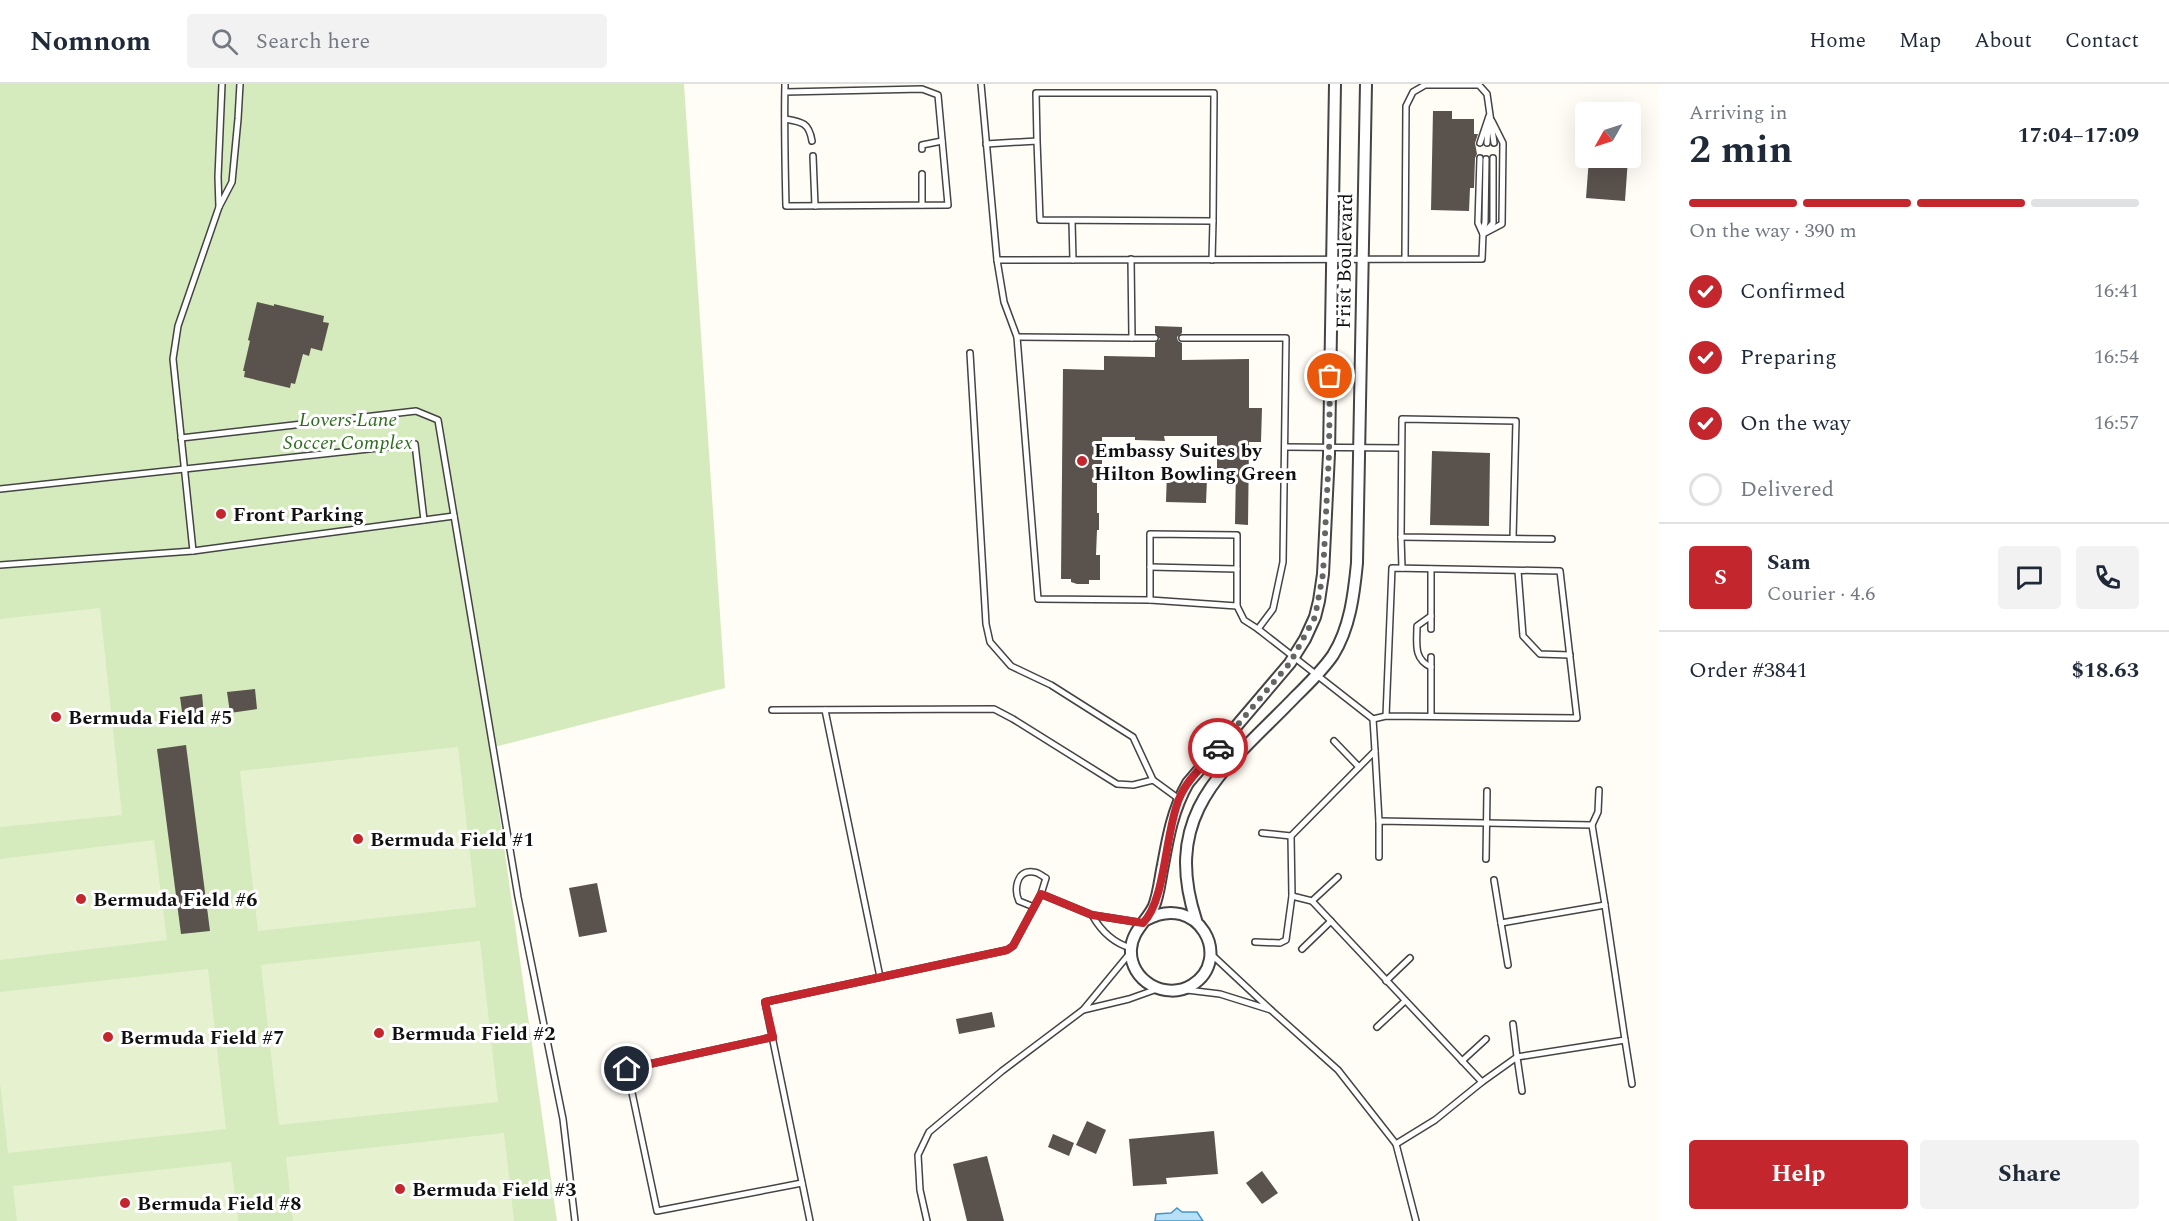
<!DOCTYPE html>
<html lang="en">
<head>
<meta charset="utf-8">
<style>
  :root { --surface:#fff; --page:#f2f2f3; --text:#1f2937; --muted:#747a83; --line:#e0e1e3; --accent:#c4262e }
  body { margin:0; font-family:Spectral,serif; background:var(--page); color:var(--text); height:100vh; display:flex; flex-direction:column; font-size:22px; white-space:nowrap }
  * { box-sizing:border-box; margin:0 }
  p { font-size:20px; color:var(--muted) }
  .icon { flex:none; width:33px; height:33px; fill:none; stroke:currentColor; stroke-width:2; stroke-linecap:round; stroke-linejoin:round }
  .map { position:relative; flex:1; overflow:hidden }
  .details { display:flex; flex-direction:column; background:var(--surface); width:510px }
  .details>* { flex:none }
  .needle { width:39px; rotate:231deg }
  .tools { position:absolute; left:1575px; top:18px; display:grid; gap:12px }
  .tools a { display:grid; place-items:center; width:66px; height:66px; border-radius:6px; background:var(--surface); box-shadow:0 6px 24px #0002; font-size:30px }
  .pin { position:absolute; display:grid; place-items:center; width:51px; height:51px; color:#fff; margin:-26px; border:3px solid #fff; border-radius:50%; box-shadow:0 2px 6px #0007 }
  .courier { position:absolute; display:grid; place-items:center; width:60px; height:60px; margin:-30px; border:4px solid #c4262e; border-radius:50%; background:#fff; color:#222; box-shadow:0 2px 8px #0007 }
  .head em { font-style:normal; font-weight:700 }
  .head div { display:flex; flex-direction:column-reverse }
  .head { display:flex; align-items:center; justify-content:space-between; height:102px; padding:0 30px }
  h1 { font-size:39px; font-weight:700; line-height:45px }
  .bar { display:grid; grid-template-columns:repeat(4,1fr); gap:9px 6px; align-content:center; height:72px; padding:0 30px }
  .bar i { height:8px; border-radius:4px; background:var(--line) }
  .bar .selected { background:var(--accent) }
  .bar p { grid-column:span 4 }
  .line { display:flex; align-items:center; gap:15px; padding:0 30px; border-top:2px solid var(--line) }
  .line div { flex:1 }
  .round { display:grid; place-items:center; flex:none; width:63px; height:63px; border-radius:6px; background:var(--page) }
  ol { padding:0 30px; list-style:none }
  li { display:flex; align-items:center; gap:18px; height:66px }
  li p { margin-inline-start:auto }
  li .icon { padding:6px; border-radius:50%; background:var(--accent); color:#fff; stroke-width:4 }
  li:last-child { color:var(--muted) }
  li i { width:33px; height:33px; border:3px solid var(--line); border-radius:50% }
  .primary-button { display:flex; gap:12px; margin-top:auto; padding:12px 30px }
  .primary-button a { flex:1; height:69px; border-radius:6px; background:var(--accent); color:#fff; font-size:24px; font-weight:700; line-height:69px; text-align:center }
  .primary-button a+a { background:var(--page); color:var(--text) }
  header { display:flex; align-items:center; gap:36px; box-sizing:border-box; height:84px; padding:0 30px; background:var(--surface); border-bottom:2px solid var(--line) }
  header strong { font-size:28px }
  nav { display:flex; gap:33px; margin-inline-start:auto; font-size:21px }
  .search { width:420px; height:54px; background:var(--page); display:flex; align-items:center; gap:15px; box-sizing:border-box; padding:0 21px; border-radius:6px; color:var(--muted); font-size:22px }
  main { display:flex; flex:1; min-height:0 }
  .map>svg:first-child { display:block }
</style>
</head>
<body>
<header>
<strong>Nomnom</strong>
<div class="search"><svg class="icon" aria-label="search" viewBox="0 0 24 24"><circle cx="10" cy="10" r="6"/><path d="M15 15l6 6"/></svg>Search here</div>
<nav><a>Home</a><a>Map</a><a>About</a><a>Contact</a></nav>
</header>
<main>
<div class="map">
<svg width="1659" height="1137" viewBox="0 0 1659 1137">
  <rect width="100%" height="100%" fill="#fffdf5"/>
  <path fill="#d5ebbd" d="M0 0H684L725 604 490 664 557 1137H0Z"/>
  <g fill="#e6f2cf">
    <path d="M100 524 122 731 0 743V535Z"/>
    <path d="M458 663 476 823 258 847 240 687Z"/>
    <path d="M154 756 167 856 0 876V775Z"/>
    <path d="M480 857 498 1018 279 1041 261 881Z"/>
    <path d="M208 885 226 1045 8 1069 0 998V908Z"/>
    <path d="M504 1049 514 1137H293L286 1073Z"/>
    <path d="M231 1078 238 1137H17L13 1102Z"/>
  </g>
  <path fill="#b9e0f7" stroke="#3f96cf" stroke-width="1.5" d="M1177 1124 1182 1128H1197L1203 1137H1155L1156 1130 1171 1129Z"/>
  <g fill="#5a524d">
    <path d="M1433 27H1452V35H1474V50H1478L1475 59 1477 70 1475 74 1474 104H1470L1469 127 1431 126Z"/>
    <path d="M1589 74H1628L1625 117 1586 114Z"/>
    <path d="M257 218 274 222V220L324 232 323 238 329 239 322 267 311 264 309 272 303 270 295 300 291 299 290 304 244 293 245 287H243L250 257 248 256Z"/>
    <path d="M1155 242 1182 243V249L1177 253 1178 257 1182 259V276L1249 275V324H1262L1261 358H1249L1248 441 1235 440 1236 385H1217V352H1164L1165 357 1135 356V353H1102V387H1097V429H1099V446H1097L1096 471H1100V496H1089V500H1077L1071 498V495H1061L1063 285 1104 286V272L1155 273V259L1160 255 1155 249Z"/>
    <path d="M1432 367 1490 369 1489 442 1430 441Z"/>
    <path d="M1167 386 1195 387V394L1207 395 1206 419 1166 418Z"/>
    <path d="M255 605 257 625 230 629 227 608Z"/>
    <path d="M202 610 204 633 183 635 180 613Z"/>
    <path d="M186 661 210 847 181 850 157 665Z"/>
    <path d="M597 799 607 848 579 853 569 804Z"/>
    <path d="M992 928 995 943 959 950 956 935Z"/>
    <path d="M1087 1037 1106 1046 1096 1070 1076 1061Z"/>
    <path d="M1214 1047 1218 1090 1166 1094 1167 1100 1133 1102 1129 1055Z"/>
    <path d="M1053 1050 1074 1059 1069 1072 1048 1063Z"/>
    <path d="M987 1072 1004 1137H967L953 1080Z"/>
    <path d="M1262 1087 1278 1109 1262 1120 1246 1099Z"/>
  </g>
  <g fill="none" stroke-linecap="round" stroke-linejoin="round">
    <defs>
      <g id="service">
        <path d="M222 0 218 93 219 123 232 98 238 35 240 0"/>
        <path d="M981 0 997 176 1004 218 1017 253 1038 515 1150 516 1237 522 1244 536 1258 545"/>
        <path d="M785 8 922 5 938 11 948 121 786 122C785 81 784 40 785 0"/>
        <path d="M785 35C803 38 809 39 812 57"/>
        <path d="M1480 59 1489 32"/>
        <path d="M1487 59 1488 41"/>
        <path d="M986 60 1037 57 1036 9H1214L1213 137 1040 136 1037 57"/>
        <path d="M922 65V61L942 57"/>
        <path d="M813 72 815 122"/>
        <path d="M922 90V121"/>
        <path d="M1072 137 1073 176"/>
        <path d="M1486 147 1493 139V74"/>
        <path d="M1483 149 1485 138 1486 75"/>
        <path d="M1483 150 1502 140 1503 59 1492 37"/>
        <path d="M1405 175 1406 22 1413 8 1425 1H1479L1487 10 1494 59"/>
        <path d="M997 176 1482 175 1483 150 1478 139 1480 74"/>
        <path d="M1212 176 1213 137"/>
        <path d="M1017 253 1132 254 1131 175"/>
        <path d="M1132 254H1155"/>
        <path d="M1182 254H1286L1283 478 1273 525 1258 545 1373 635 1386 632 1577 634 1560 487 1392 484 1386 632"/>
        <path d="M970 269 986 540 990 558 1011 582 1051 601 1133 653 1153 696"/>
        <path d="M181 354 416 327 438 336 518 813 563 1035 575 1137"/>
        <path d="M1285 363 1401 364"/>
        <path d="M0 405 415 360 424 436"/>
        <path d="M1401 453 1402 484"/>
        <path d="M1513 454 1516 337 1402 335 1401 453 1552 455"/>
        <path d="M193 467 173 275 178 242 219 123"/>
        <path d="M0 481 193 467 454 432"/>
        <path d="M1150 483 1237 485"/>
        <path d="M1431 485V545"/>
        <path d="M1518 487 1523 552 1540 570 1570 571"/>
        <path d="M1150 516V450L1237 451V522"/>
        <path d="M1431 583C1413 575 1417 559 1417 542L1431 532"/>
        <path d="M772 626 994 625 1013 635 1117 700 1133 701 1153 696 1179 715"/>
        <path d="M825 626 880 893"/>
        <path d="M1431 632V573"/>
        <path d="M1334 657 1359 683"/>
        <path d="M1375 667 1379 737"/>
        <path d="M1592 741 1598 728 1599 706"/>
        <path d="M1262 749 1291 752"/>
        <path d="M1379 773V737L1592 741 1605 821"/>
        <path d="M1486 775 1487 707"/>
        <path d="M1494 796 1501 839 1605 821 1625 956 1517 973 1522 1007"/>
        <path d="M1292 812 1291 752 1375 667 1373 635"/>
        <path d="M1312 817 1338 793"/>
        <path d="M1034 823 1019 817C1014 806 1016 786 1033 788 1038 788 1042 792 1046 794L1041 810"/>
        <path d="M1501 839 1508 881"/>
        <path d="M1255 858 1280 859 1286 856 1292 812 1312 817 1482 998 1435 1036 1396 1060"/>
        <path d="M1131 864C1113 859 1101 847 1092 831L1143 839"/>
        <path d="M1302 865 1331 837"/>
        <path d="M1130 869 1083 926 1129 915 1157 905"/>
        <path d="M1386 897 1410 874"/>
        <path d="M1187 906 1220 910 1271 926 1210 869"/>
        <path d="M1271 926 1338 986 1396 1060 1416 1137"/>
        <path d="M1377 943 1405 917"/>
        <path d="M773 953 627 985 657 1127 802 1099"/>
        <path d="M1625 956 1632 1000"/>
        <path d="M1462 977 1486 955"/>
        <path d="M1482 998 1517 973 1513 940"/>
        <path d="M810 1137 765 918 1007 866 1013 862 1041 810 1092 831"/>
        <path d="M927 1137 920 1106 918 1071 929 1048 1002 987 1083 926"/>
      </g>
      <g id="minor">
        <path d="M1146 836C1198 807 1234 875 1192 901 1166 917 1129 897 1131 865 1132 847 1147 837 1154 822 1159 809 1160 795 1163 781 1168 753 1173 725 1188 699L1290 579 1305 555 1315 533 1319 517 1323 490 1329 370 1335 0"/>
        <path d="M1196 836C1160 726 1228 683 1296 612 1309 599 1323 586 1333 571 1350 544 1354 510 1357 479L1366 0"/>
      </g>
    </defs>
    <use href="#service" stroke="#444" stroke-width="8"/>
    <use href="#minor" stroke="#444" stroke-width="14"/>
    <use href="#service" stroke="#fff" stroke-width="5"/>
    <use href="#minor" stroke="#fff" stroke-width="10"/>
  </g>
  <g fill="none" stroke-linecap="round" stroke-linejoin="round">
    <path stroke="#646461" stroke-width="6" stroke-dasharray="0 10.8" d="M1218 664 1290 579 1315 533 1323 490 1329 370 1330 292"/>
    <path stroke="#c4262e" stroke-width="8" d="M627 985 773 953 765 918 1007 866 1013 862 1041 810 1092 831 1143 839C1166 816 1165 748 1179 715 1187 695 1205 680 1218 664"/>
  </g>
  <g fill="#c4262e" stroke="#fff" stroke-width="2">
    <circle cx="1082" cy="377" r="6"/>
    <circle cx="221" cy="430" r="6"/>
    <circle cx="56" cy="633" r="6"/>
    <circle cx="358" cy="755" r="6"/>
    <circle cx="81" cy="815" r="6"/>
    <circle cx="379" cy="949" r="6"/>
    <circle cx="108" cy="953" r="6"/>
    <circle cx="400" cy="1105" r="6"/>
    <circle cx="125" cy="1119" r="6"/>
  </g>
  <g text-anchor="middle" stroke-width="6" stroke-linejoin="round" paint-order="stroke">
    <g font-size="20" fill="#111" stroke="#fff">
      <text transform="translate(1344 177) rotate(-89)" y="7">Frist Boulevard</text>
    </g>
    <g font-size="20" font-style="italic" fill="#2f6b1f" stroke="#fff">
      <text x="348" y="342">Lovers Lane<tspan x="348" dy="23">Soccer Complex</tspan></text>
    </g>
    <g font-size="20" font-weight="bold" fill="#111" stroke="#fff" text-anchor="start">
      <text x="1094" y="373">Embassy Suites by<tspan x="1094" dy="23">Hilton Bowling Green</tspan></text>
      <text x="233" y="437">Front Parking</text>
      <text x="68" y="640">Bermuda Field #5</text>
      <text x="370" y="762">Bermuda Field #1</text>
      <text x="93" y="822">Bermuda Field #6</text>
      <text x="391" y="956">Bermuda Field #2</text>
      <text x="120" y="960">Bermuda Field #7</text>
      <text x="412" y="1112">Bermuda Field #3</text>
      <text x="137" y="1126">Bermuda Field #8</text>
    </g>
  </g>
</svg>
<div class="tools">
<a><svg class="needle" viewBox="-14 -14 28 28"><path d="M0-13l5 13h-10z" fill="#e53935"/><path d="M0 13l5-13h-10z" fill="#747a83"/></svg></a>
</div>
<div class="pin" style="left:1330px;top:292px;background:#ea580c"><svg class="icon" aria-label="bag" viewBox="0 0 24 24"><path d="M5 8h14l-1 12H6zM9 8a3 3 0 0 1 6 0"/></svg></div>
<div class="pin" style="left:627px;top:985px;background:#1f2937"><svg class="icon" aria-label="home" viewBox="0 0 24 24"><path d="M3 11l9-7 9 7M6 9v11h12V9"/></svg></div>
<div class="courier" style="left:1218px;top:664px"><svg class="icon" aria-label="car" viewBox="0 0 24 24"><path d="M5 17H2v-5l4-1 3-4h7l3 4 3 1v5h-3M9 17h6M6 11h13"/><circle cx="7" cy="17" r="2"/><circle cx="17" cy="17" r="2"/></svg></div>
</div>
<section class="details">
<div class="head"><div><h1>2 min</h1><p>Arriving in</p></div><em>17:04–17:09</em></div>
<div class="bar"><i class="selected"></i><i class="selected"></i><i class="selected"></i><i></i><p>On the way · 390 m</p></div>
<ol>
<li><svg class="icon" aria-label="check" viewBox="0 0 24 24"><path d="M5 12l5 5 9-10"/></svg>Confirmed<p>16:41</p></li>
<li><svg class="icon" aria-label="check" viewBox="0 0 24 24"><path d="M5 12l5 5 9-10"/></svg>Preparing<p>16:54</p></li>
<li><svg class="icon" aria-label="check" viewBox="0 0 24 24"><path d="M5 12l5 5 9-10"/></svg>On the way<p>16:57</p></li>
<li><i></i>Delivered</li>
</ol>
<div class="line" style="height:108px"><b class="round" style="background:var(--accent);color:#fff">S</b><div><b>Sam</b><p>Courier · 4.6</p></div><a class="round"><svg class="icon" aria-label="chat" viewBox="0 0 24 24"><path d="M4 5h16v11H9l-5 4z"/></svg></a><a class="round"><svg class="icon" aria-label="phone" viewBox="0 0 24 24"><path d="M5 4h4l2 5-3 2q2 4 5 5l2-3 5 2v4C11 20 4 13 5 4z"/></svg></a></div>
<div class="line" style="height:78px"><div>Order #3841</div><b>$18.63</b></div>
<div class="primary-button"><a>Help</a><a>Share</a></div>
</section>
</main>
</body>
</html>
